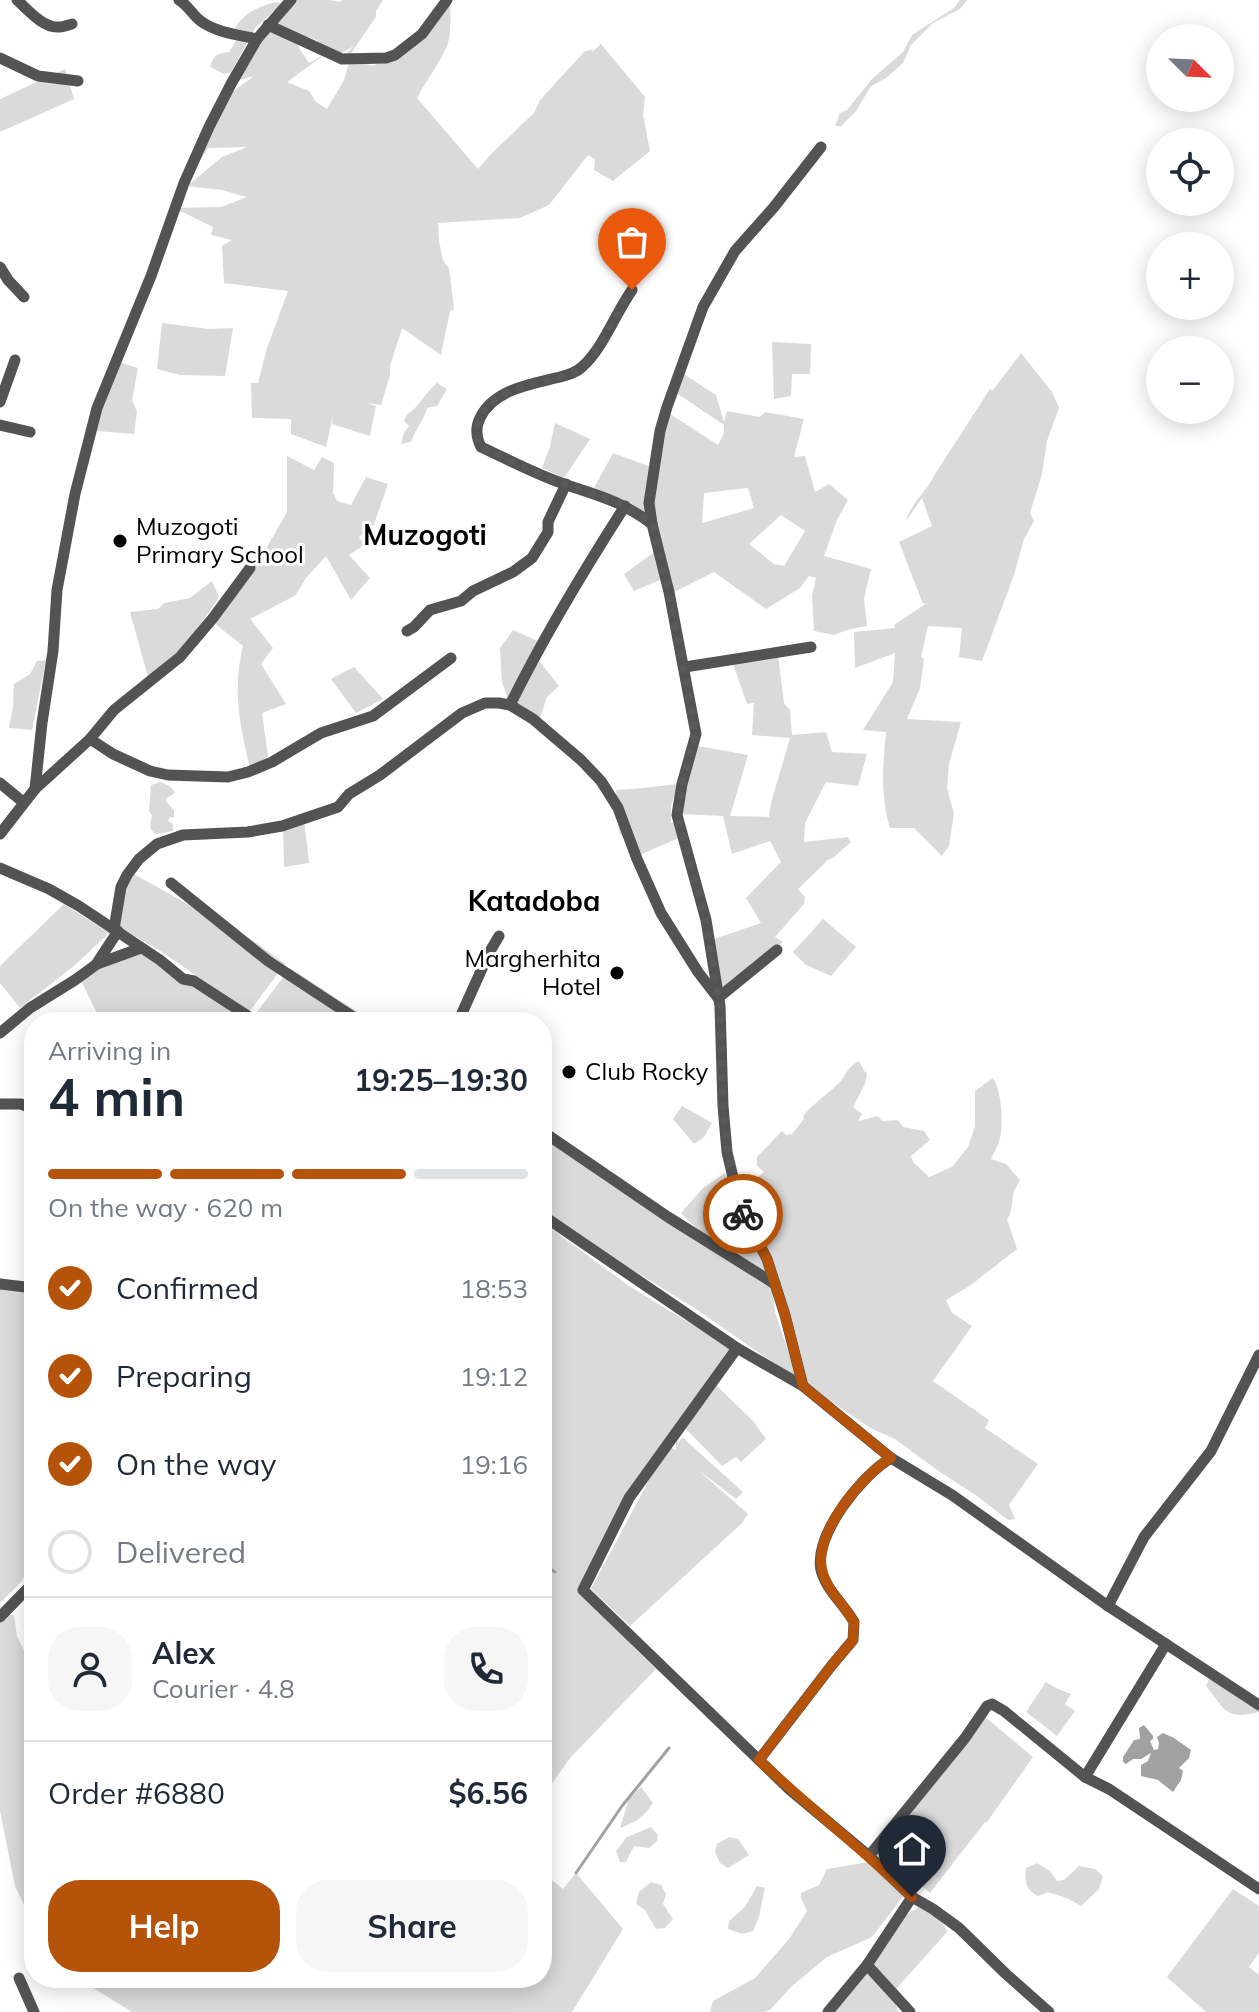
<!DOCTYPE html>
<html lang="en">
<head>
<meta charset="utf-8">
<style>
  :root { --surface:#fff; --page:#f6f6f7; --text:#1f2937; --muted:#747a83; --line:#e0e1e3; --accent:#b45309 }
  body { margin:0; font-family:Mulish,sans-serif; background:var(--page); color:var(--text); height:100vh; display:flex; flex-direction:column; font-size:30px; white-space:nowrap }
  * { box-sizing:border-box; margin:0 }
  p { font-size:26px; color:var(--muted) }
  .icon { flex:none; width:44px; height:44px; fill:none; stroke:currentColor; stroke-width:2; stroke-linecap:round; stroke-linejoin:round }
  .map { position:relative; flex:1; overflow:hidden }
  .panel { position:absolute; left:24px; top:1012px; width:528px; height:976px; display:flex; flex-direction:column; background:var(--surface); border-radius:32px; box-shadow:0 4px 20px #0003 }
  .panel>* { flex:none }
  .needle { width:52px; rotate:114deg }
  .buttons { position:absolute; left:1146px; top:24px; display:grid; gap:16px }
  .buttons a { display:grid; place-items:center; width:88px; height:88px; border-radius:50%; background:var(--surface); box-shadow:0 4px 20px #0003; font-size:40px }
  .pin { position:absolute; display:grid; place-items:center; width:68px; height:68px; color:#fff; margin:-82px -34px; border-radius:50% 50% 50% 0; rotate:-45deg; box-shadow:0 0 8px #0007 }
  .pin .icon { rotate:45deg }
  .courier { position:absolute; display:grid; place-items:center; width:80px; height:80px; margin:-40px; border:6px solid #b45309; border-radius:50%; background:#fff; color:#222; box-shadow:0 2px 10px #0007 }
  .summary em { font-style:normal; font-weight:700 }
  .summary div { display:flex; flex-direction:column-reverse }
  .summary { display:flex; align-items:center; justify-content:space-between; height:136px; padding:0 24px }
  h1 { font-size:52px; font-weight:700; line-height:60px }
  .bar { display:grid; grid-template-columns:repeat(4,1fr); gap:12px 8px; align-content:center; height:96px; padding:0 24px }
  .bar i { height:10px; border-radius:6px; background:var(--line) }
  .bar .selected { background:var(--accent) }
  .bar p { grid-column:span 4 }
  .line { display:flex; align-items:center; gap:20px; padding:0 24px; border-top:2px solid var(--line) }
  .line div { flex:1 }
  .round { display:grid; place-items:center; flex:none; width:84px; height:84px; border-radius:32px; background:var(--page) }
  ol { padding:0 24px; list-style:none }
  li { display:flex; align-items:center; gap:24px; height:88px }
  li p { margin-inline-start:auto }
  li .icon { padding:8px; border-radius:50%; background:var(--accent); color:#fff; stroke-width:4 }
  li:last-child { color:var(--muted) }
  li i { width:44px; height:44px; border:4px solid var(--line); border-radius:50% }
  .action { display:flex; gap:16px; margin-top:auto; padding:16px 24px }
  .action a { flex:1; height:92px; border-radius:32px; background:var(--accent); color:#fff; font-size:32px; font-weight:700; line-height:92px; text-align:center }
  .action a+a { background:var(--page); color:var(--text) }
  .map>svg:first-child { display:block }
</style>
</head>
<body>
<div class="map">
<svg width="1259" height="2012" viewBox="0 0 1259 2012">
  <rect width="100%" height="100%" fill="#fff"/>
  <g fill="#dadada" fill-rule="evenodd">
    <path d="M292 0H330L340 2 342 0H383L376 11V17L347 59 343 57 354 46 338 55 320 51 317 40 283 29 294 40 309 63 324 55 287 82 309 91 316 102 327 109 344 80 350 59 373 66 399 50 450 0C450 14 452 33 447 46 439 65 426 80 417 98L478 169 492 153 534 113 540 100 584 52 593 49 592 52 601 44 645 97 643 115 650 151 613 181 594 170 595 159 588 155 549 205 520 218 438 223 439 241 443 260 449 268 454 309 450 311 441 355 402 328 390 366V375L381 405 367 403 376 406 370 436 332 424 334 411 326 447 291 434V419L252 418 251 383H258L267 348 288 291 224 283 222 246 232 240 211 235 213 227 174 208 221 207 247 197 222 190 187 186 222 157 247 147 208 148 182 187 219 102 254 76 229 83Z"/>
    <path d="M960 0H967L960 9 933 23 911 45 903 63 886 78 871 86 856 111 841 126H835L840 113 847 110 872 79 903 52 912 35 954 8Z"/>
    <path d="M277 2 282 4 256 27 231 72 224 74 210 67C213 56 217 53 229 52L238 38 233 33C239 15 260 5 277 2Z"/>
    <path d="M65 69 74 99 0 132V99Z"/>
    <path d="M162 323 209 329 233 328 225 376 180 375 157 369Z"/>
    <path d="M772 342 811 344 810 374H792L791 396 774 399Z"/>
    <path d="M1021 353 1052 392 1059 408 1047 441 1042 474 1030 513 1034 521 1024 539 1014 575 982 661 959 657 962 628 928 626 921 657 924 659 920 688 907 719 961 722 949 764 947 788 954 814 949 846 942 856 914 828H890C880 795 883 765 886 732L863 730 893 682 895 653 855 668 854 632 895 628 894 625 927 603 923 604 899 542 932 526 922 498 906 521C911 503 927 491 935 474L990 389 993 390Z"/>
    <path d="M118 362 138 368 132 400 137 412 134 434 97 431 99 406Z"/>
    <path d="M682 373 716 395 724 422 727 411 760 417 765 412 804 419 794 457 805 456 815 492 812 494 829 484 848 500 837 520 824 556 871 569 864 598 867 626 847 630 834 635 814 631 812 596 816 578 809 576 800 588 766 609 714 572 672 593 659 531 650 507 667 412 718 445 724 433V425L675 392ZM748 488 754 508 702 523 704 493ZM781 515 805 531 784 566 774 564 749 544Z"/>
    <path d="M437 383 447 389 437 406 427 408C424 421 415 429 411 442L401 444 404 433 409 426 404 421C410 409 403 419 413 410 422 402 427 391 437 383Z"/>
    <path d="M555 423 590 439 564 478 542 468 550 446Z"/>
    <path d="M613 453 651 467 650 518 594 488Z"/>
    <path d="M287 456 314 470 322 457 334 463 333 494 336 495H334L337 501 351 505 366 477 388 484 373 527 359 537 364 545 349 555 370 578 351 600 326 556 306 578 296 595 250 619 273 648 261 664 286 704 262 713 268 756 250 769C240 725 232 691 243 646L209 619 246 571 263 554 287 512Z"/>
    <path d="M656 551 662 579 634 591 624 574Z"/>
    <path d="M212 581 219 597 193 635 177 652 148 677 130 612 158 609 164 603 190 598Z"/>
    <path d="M513 630 538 641 531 653 509 702 502 682 500 648Z"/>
    <path d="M778 655 784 703 790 710 792 735 826 732 832 752 867 754 858 786 826 782 805 823 804 842 848 837 851 842 833 858 828 860 798 889 805 897 804 904 775 937 783 942 719 993 711 940 761 923 746 898 781 862 770 841 732 854 723 816 679 814 698 746 748 755 730 816 769 817 771 803 790 738 752 735 754 703 747 704 733 664Z"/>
    <path d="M536 657 559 686 547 697 539 721 514 704Z"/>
    <path d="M46 660 32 730 9 728 13 706 14 684 30 674 37 661Z"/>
    <path d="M354 667 383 699 356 713 331 679Z"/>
    <path d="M161 782 171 787 175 793 167 798 166 801 174 810V817L169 818 168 821 173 824V831L156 834C148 829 150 824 152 816L149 811 151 785Z"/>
    <path d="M678 784 671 806V823L674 822 679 838 637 856 619 832 616 790C638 789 657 786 678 784Z"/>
    <path d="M304 820 309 863 284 867 283 825Z"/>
    <path d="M125 869 255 942 285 964 249 1012 162 952 116 925Z"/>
    <path d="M64 904 109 933 74 966 20 1008 0 983V966Z"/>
    <path d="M823 919 856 947 831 976 806 965 793 952Z"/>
    <path d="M146 953 245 1022H101L78 974 105 960Z"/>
    <path d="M290 968 373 1022H263L254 1016Z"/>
    <path d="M859 1061 865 1072 867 1073 865 1084 853 1107 862 1114 858 1121 878 1116 882 1121 898 1120 903 1127 924 1131 930 1140 911 1156 913 1162 929 1177 952 1167 968 1147 975 1126V1091L993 1078C1002 1092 1004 1126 999 1142 997 1148 993 1154 991 1159L1006 1164 1020 1180 1014 1191 1010 1215 1007 1219 1017 1249 971 1285 946 1300 952 1313 972 1326 933 1381 989 1420 985 1428 1038 1464 1009 1505 1015 1519 1008 1520 977 1496 940 1472 895 1439 872 1429 806 1385 738 1194 764 1172 757 1166V1157L782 1131 786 1135 792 1134 804 1119 803 1116C814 1103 825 1096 837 1085 846 1077 847 1066 859 1061Z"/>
    <path d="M682 1106 712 1123 704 1137 694 1144 673 1119Z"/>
    <path d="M542 1134 772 1285 775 1312 798 1380 696 1309 625 1265 542 1210Z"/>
    <path d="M725 1173 738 1210 770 1278 699 1231 681 1213 703 1188Z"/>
    <path d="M542 1222 629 1286 683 1319 732 1345 662 1444 579 1593 656 1669 571 1757 542 1797Z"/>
    <path d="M0 1284 34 1287V1561L21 1582 0 1603Z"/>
    <path d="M714 1383 753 1421 766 1439 741 1462 736 1457 722 1466 687 1430 684 1429Z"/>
    <path d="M682 1437 743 1492 736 1499 697 1469 748 1514 742 1523 630 1626 591 1589 658 1463 670 1447 676 1450V1440L679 1442Z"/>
    <path d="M3 1615H14L17 1636 34 1671V1926L15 1886 0 1811V1618Z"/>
    <path d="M1209 1679 1259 1700V1712C1225 1721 1225 1709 1206 1686Z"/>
    <path d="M1046 1682 1056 1688 1071 1694 1065 1704 1075 1711 1057 1736 1026 1712Z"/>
    <path d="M984 1716 1033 1757 987 1822H985L930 1893 878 1849Z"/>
    <path d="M641 1787 653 1803C644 1817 636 1822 620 1828L629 1799Z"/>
    <path d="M651 1827 658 1835 657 1841 649 1848 634 1846 626 1862H620L616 1851 627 1837Z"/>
    <path d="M729 1837 738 1839 749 1855 728 1868 720 1863 715 1852 717 1844Z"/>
    <path d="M869 1862 905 1894 872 1937 827 1957 792 1986 770 2010 763 2012H710L713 2001 755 1978 789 1939 807 1911 801 1898V1893L819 1885 827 1869Z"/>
    <path d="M1037 1863 1050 1871 1057 1881 1064 1880 1079 1866 1095 1869 1103 1876 1099 1889 1081 1906 1069 1899 1048 1892 1038 1896C1025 1889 1025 1882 1026 1868Z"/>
    <path d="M542 1872 563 1889 576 1873 623 1929 572 2012H132L77 1978H542Z"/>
    <path d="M651 1882 661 1885 666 1894 663 1904 673 1919 665 1928 656 1929 645 1910 636 1904 639 1892Z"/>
    <path d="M757 1886 765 1888 759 1917 753 1931 742 1934 728 1929 729 1921 745 1907Z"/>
    <path d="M1233 1889 1259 1906V1953L1249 1967 1259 1975V2012H1206L1167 1977Z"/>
    <path d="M921 1906C930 1911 945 1922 947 1932L896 1989 895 2001 898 2012H834L906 1915Z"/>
  </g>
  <path fill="#a1a1a1" d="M1144 1725 1153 1736V1739L1150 1741 1154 1750 1158 1749 1159 1743 1157 1737 1163 1733 1174 1738 1191 1750 1189 1758 1179 1768 1183 1771 1181 1780 1173 1792 1158 1780 1141 1776V1765L1148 1761 1151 1753 1141 1759H1133L1126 1764 1123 1762V1757L1134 1740 1140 1739 1139 1728Z"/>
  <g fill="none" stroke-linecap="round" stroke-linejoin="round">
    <g stroke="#a1a1a1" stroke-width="3">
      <path d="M542 1563 555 1572"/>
      <path d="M576 1873 622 1806 669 1748"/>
    </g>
    <g stroke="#535353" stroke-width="11">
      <path d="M17 0C27 9 43 28 58 27 63 27 68 25 72 24"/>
      <path d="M179 0C188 5 193 16 202 22 218 33 239 35 257 39"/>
      <path d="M268 25 342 59 386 58 395 55 422 34 447 0"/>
      <path d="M0 58 38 76 78 81"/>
      <path d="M0 267 8 280 24 297"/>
      <path d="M632 290C615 314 604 347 582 367 576 373 568 375 560 377 532 384 494 389 480 418 475 428 476 437 481 447 509 460 537 475 567 485 600 496 623 502 652 524L669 592 696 734 682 784 677 815 706 920 720 1006 723 1106 727 1152 740 1207 767 1259 785 1315 803 1386"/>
      <path d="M0 402 15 360"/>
      <path d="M0 425 30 432"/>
      <path d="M652 524 649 503 660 431 667 407 703 307 735 251 774 207 821 147"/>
      <path d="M407 631 414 627 430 610 461 601 473 591 513 572 532 558 548 532V522L566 484"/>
      <path d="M685 667 811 647"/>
      <path d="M510 705C544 636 584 570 625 506"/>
      <path d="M90 739 113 754 150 771 168 775 228 777 248 772 272 762 321 733 373 716 451 658"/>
      <path d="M0 783 23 802"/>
      <path d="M35 789 42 723 53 651 57 590 75 494 97 408 151 276 184 183 209 127 231 84 257 39 291 0"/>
      <path d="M0 834 35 789 90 739 114 710 180 657 213 618 250 568"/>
      <path d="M0 868 49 889 79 906 160 960 183 979 194 981 257 1022"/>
      <path d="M171 883 268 961 361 1022"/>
      <path d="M114 929 121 887 127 875 139 859 157 844 183 835 248 832 282 826 338 807 349 794 380 775 462 713 485 703H499L510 705 533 719 581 760 601 781 618 808 637 859 661 913 698 972 718 998 777 950"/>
      <path d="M97 963 118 931"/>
      <path d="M458 1022 489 953 499 936"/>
      <path d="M0 1033 30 1008 75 980 97 964 141 948"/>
      <path d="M0 1104H21L34 1109"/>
      <path d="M542 1131 668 1217 775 1284"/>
      <path d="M542 1215 737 1348 803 1386 891 1458 952 1495 1108 1606 1259 1705"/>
      <path d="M0 1284 34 1288"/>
      <path d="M737 1348 629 1498 583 1590 789 1789 869 1856 912 1897 933 1909 959 1928 1006 1974 1049 2012"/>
      <path d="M1108 1606 1144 1537 1211 1451 1259 1355"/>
      <path d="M0 1617 34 1582"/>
      <path d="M759 1760 832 1665 853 1640 854 1622C844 1604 826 1590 821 1570 814 1534 862 1475 891 1458"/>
      <path d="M1085 1777 1166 1644"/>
      <path d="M869 1856 965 1738 987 1706 992 1704 1004 1711 1085 1777 1109 1789 1259 1889"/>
      <path d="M867 1965 910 2012"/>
      <path d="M19 1978 34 2012"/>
      <path d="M828 2012 867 1965 912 1897"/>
    </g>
  </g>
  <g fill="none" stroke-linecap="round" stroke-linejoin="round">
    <path stroke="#595959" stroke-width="8" stroke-dasharray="0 14.4" d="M632 290C615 314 604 347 582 367 574 374 563 376 554 379 527 385 493 391 480 418 475 428 476 437 481 447 509 460 538 475 567 485 600 496 623 502 652 524L669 592 696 734 682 784 677 815 706 920 720 1006 723 1106 727 1152 743 1214"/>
    <path stroke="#b45309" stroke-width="10" d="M743 1214 767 1259 785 1315 803 1386 891 1458C862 1475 814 1533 822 1569 826 1590 844 1604 854 1622L853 1640 832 1665 759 1760C809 1807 863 1850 912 1897"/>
  </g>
  <g fill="#000" stroke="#fff" stroke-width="3">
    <circle cx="120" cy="541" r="8"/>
    <circle cx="617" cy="973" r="8"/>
    <circle cx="569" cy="1072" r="8"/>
  </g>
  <g text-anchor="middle" stroke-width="6" stroke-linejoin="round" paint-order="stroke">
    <g font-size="24" fill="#000" stroke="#fff" text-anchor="start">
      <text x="136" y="535">Muzogoti<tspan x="136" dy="28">Primary School</tspan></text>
      <text x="601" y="967" text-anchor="end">Margherhita<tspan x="601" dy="28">Hotel</tspan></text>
      <text x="585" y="1080">Club Rocky</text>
    </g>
    <g font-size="28" font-weight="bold" fill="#000" stroke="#fff">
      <text x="425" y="545">Muzogoti</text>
      <text x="534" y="911">Katadoba</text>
    </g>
  </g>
</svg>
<div class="buttons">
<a><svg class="needle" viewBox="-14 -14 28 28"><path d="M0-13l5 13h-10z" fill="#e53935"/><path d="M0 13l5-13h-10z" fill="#747a83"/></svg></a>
<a><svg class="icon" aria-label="locate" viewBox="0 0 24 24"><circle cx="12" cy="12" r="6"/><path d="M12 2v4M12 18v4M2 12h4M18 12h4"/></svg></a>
<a>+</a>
<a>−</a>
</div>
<div class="pin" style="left:632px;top:290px;background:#ea580c"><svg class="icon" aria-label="bag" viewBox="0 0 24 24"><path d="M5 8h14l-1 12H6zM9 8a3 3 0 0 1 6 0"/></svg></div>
<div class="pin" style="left:912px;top:1897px;background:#1f2937"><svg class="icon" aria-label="home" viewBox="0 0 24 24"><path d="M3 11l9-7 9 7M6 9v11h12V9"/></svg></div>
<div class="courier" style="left:743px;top:1214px"><svg class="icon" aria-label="bike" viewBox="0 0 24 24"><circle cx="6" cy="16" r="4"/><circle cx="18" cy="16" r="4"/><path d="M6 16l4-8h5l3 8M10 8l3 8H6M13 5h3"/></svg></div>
<section class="panel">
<div class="summary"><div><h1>4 min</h1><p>Arriving in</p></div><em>19:25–19:30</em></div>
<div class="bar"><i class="selected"></i><i class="selected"></i><i class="selected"></i><i></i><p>On the way · 620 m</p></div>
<ol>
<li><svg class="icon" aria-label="check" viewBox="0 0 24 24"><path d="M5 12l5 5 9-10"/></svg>Confirmed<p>18:53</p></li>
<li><svg class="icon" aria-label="check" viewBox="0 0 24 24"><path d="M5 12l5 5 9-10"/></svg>Preparing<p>19:12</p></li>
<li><svg class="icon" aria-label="check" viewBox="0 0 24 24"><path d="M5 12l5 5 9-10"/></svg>On the way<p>19:16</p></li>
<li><i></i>Delivered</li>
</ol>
<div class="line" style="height:144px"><a class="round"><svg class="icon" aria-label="person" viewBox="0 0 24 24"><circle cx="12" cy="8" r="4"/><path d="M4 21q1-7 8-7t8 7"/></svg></a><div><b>Alex</b><p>Courier · 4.8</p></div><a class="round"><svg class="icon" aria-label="phone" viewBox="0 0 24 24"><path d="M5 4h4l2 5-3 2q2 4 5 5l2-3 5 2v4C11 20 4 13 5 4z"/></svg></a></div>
<div class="line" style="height:104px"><div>Order #6880</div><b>$6.56</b></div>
<div class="action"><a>Help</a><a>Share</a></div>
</section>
</div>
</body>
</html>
